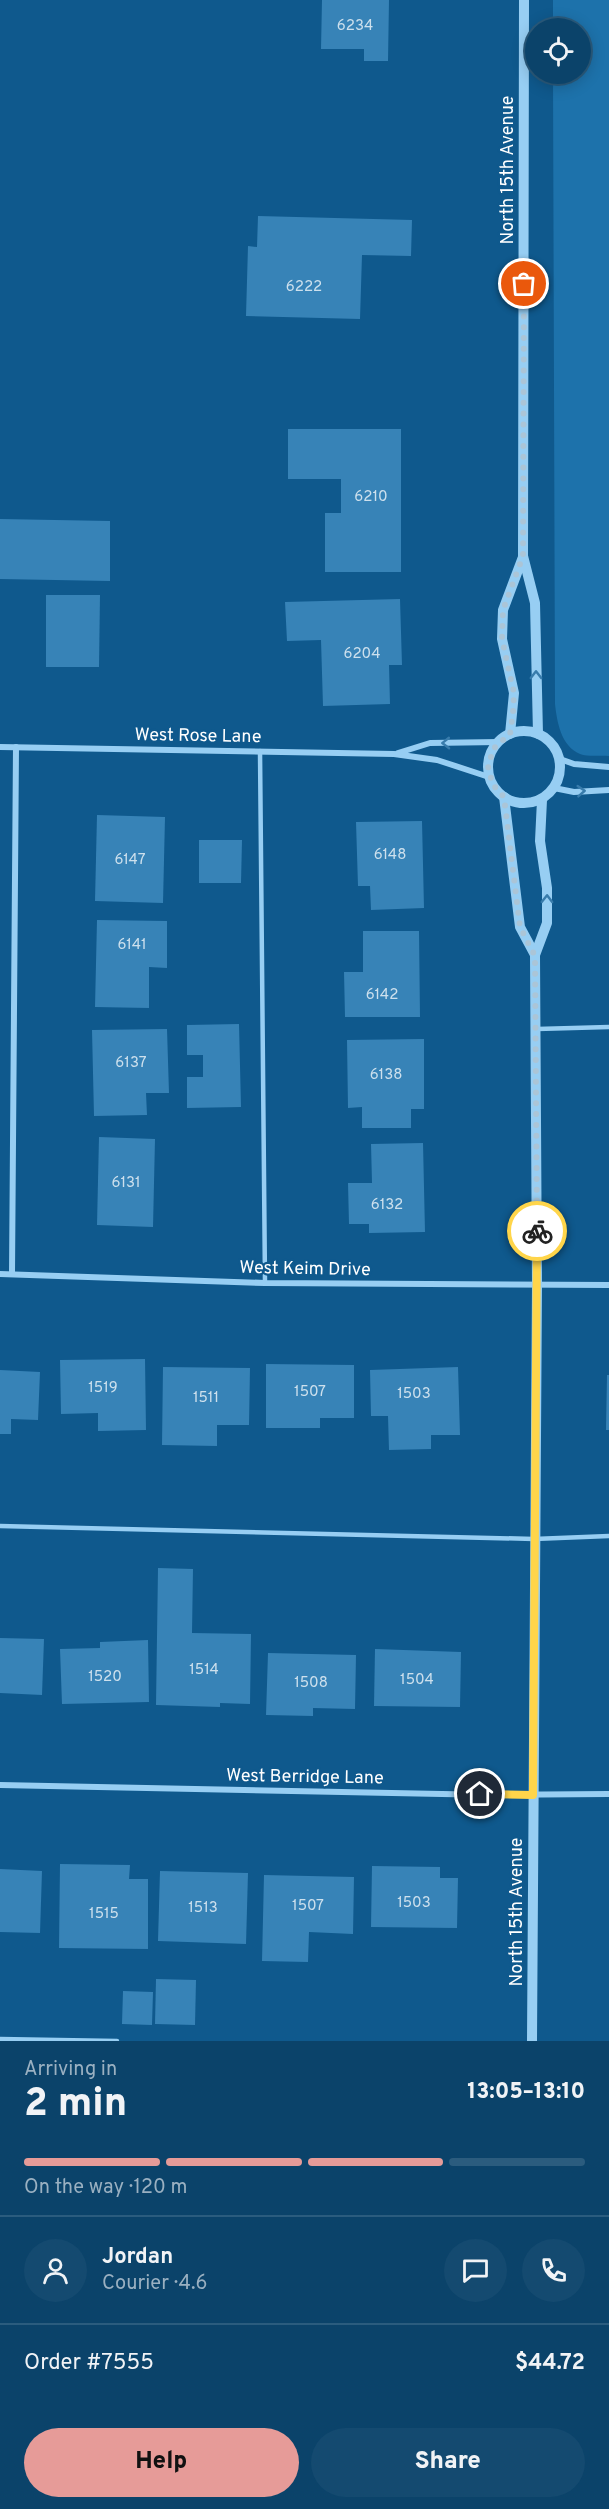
<!DOCTYPE html>
<html lang="en">
<head>
<meta charset="utf-8">
<style>
  :root { --surface:#0b436a; --page:#144a70; --text:#f1f3f6; --muted:#9ab0c1; --line:#2b5c7e; --accent:#e69b98 }
  body { margin:0; font-family:Overpass,sans-serif; background:var(--page); color:var(--text); height:100vh; display:flex; flex-direction:column; font-size:22px; white-space:nowrap }
  * { box-sizing:border-box; margin:0 }
  p { font-size:20px; color:var(--muted) }
  .icon { flex:none; width:33px; height:33px; fill:none; stroke:currentColor; stroke-width:2; stroke-linecap:round; stroke-linejoin:round }
  .map { position:relative; height:2041px; overflow:hidden }
  .details { display:flex; flex-direction:column; background:var(--surface); flex:1 }
  .details>* { flex:none }
  .controls { position:absolute; left:525px; top:18px; display:grid; gap:12px }
  .controls a { display:grid; place-items:center; width:66px; height:66px; border-radius:50%; background:var(--surface); box-shadow:0 3px 15px #0003,0 0 0 2px var(--line); font-size:30px }
  .pin { position:absolute; display:grid; place-items:center; width:51px; height:51px; color:#fff; margin:-26px; border:3px solid #fff; border-radius:50%; box-shadow:0 2px 6px #0007 }
  .courier { position:absolute; display:grid; place-items:center; width:60px; height:60px; margin:-30px; border:4px solid #ffd54a; border-radius:50%; background:#fff; color:#222; box-shadow:0 2px 8px #0007 }
  .head em { font-style:normal; font-weight:800 }
  .head div { display:flex; flex-direction:column-reverse }
  .head { display:flex; align-items:center; justify-content:space-between; height:102px; padding:0 24px }
  h1 { font-size:39px; font-weight:800; line-height:45px }
  .bar { display:grid; grid-template-columns:repeat(4,1fr); gap:9px 6px; align-content:center; height:72px; padding:0 24px }
  .bar i { height:8px; border-radius:4px; background:var(--line) }
  .bar .on { background:var(--accent) }
  .bar p { grid-column:span 4 }
  .line { display:flex; align-items:center; gap:15px; padding:0 24px; border-top:2px solid var(--line) }
  .line div { flex:1 }
  .round { display:grid; place-items:center; flex:none; width:63px; height:63px; border-radius:32px; background:var(--page) }
  .primary-button { display:flex; gap:12px; margin-top:auto; padding:12px 24px }
  .primary-button a { flex:1; height:69px; border-radius:36px; background:var(--accent); color:#111; font-size:24px; font-weight:800; line-height:69px; text-align:center }
  .primary-button a+a { background:var(--page); color:var(--text) }
  .map>svg:first-child { display:block }
</style>
</head>
<body>
<div class="map">
<svg width="609" height="2041" viewBox="0 0 609 2041">
  <rect width="100%" height="100%" fill="#0f598d"/>
  <path fill="#1d72ab" d="M553 0H609V756C601 755 588 757 580 754 561 746 557 722 555 704L553 74H580V28H553Z"/>
  <g fill="#3783b7">
    <path d="M322 0H389L388 61H364V49H321Z"/>
    <path d="M258 216 412 220 411 256 362 255 360 319 246 316 248 246 257 247Z"/>
    <path d="M288 429H401V572H325V513H341V479H288Z"/>
    <path d="M0 519 110 521V581L0 579Z"/>
    <path d="M46 595H100L99 667H46Z"/>
    <path d="M400 599 402 665H389L390 704 323 706 321 640 287 641 285 602Z"/>
    <path d="M97 815 165 817 163 903 95 901Z"/>
    <path d="M422 821 424 908 371 910 370 886H358L356 822Z"/>
    <path d="M199 840H242L241 883H199Z"/>
    <path d="M97 920 167 921V968L149 967V1008L95 1007Z"/>
    <path d="M363 931H419L420 1017H345L344 972H363Z"/>
    <path d="M239 1024 241 1107 187 1108V1077H203V1055H187V1025Z"/>
    <path d="M167 1029 169 1093H146L147 1115 94 1116 92 1030Z"/>
    <path d="M424 1039V1109H411V1128H362V1107L348 1108 347 1040Z"/>
    <path d="M99 1137 155 1139 153 1227 97 1225Z"/>
    <path d="M423 1143 425 1232 369 1233V1224H349L348 1183H372L371 1144Z"/>
    <path d="M145 1359 146 1430 98 1431V1413L61 1414 60 1360Z"/>
    <path d="M266 1364 354 1365V1418H320V1428H266Z"/>
    <path d="M163 1367 250 1368 249 1425H217V1446L162 1445Z"/>
    <path d="M458 1367 460 1435H431V1449L389 1450 388 1416H371L370 1370Z"/>
    <path d="M0 1370 40 1372 38 1420 11 1419V1434H0Z"/>
    <path d="M607 1375H609V1430H606Z"/>
    <path d="M158 1568 193 1569 192 1633 251 1634 250 1704 220 1703V1707L156 1705Z"/>
    <path d="M0 1638 44 1639 42 1695 0 1693Z"/>
    <path d="M148 1640 149 1702 62 1704 60 1649 100 1648V1642Z"/>
    <path d="M375 1649 461 1652 460 1707 374 1706Z"/>
    <path d="M268 1653 356 1655 355 1709 313 1708V1716L266 1715Z"/>
    <path d="M60 1864 130 1865 129 1879H148V1949L59 1948Z"/>
    <path d="M372 1866 440 1867V1878H458L457 1928 371 1927Z"/>
    <path d="M0 1869 42 1871 40 1933 0 1932Z"/>
    <path d="M160 1871 248 1873 246 1944 158 1941Z"/>
    <path d="M264 1875 354 1877 353 1934 309 1932 308 1962 262 1961Z"/>
    <path d="M156 1979 196 1980 195 2025 155 2024Z"/>
    <path d="M123 1991 153 1992 152 2025 122 2024Z"/>
  </g>
  <g fill="none" stroke-linecap="round" stroke-linejoin="round">
    <g stroke="#97cef3" stroke-width="4.5">
      <path d="M260 751 265 1283"/>
      <path d="M537 1029 609 1027"/>
      <path d="M0 1526 534 1539 609 1536"/>
      <path d="M0 2039 117 2041"/>
    </g>
    <g stroke="#97cef3" stroke-width="6">
      <path d="M0 747 394 754 437 760 489 777"/>
      <path d="M398 753 430 743 499 742"/>
      <path d="M560 759 574 764 609 767"/>
      <path d="M554 788 574 792 609 790"/>
      <path d="M0 1274 265 1283 609 1285"/>
      <path d="M12 1274 16 747"/>
      <path d="M0 1785 492 1795 609 1794"/>
    </g>
    <g stroke="#97cef3" stroke-width="10">
      <path d="M524 0 523 556 535 603 538 734"/>
      <circle cx="524" cy="767" r="36"/>
      <path d="M510 734 514 693 502 639 503 610 523 557"/>
      <path d="M504 797 520 927 535 955"/>
      <path d="M532 2041 537 1285 535 955 547 923V888L540 841 542 800"/>
    </g>
  </g>
  <defs><path id="oneway-chevron" d="M-2-3.5L2.5 0L-2 3.5" fill="none" stroke-width="1.6" stroke-linecap="round" stroke-linejoin="round" transform="scale(1.5)"/></defs>
  <g stroke="#387cac">
    <use href="#oneway-chevron" transform="translate(536 675) rotate(-90)"/>
    <use href="#oneway-chevron" transform="translate(446 743) rotate(179)"/>
    <use href="#oneway-chevron" transform="translate(581 791) rotate(-4)"/>
    <use href="#oneway-chevron" transform="translate(547 899) rotate(-89)"/>
  </g>
  <g fill="none" stroke-linecap="round" stroke-linejoin="round">
    <path stroke="#abc5d7" stroke-width="6" stroke-dasharray="0 10.8" d="M524 284 523 556 503 610 502 639 514 693 513 713 510 734 493 749 488 768 493 785 504 797 520 927 535 956 537 1231"/>
    <path stroke="#ffd54a" stroke-width="8" d="M480 1794 533 1795 537 1231"/>
  </g>
  <g text-anchor="middle" stroke-width="4.5" stroke-linejoin="round" paint-order="stroke">
    <g font-size="15" fill="#cde0ed">
      <text x="355" y="30">6234</text>
      <text x="304" y="291">6222</text>
      <text x="371" y="501">6210</text>
      <text x="362" y="658">6204</text>
      <text x="390" y="859">6148</text>
      <text x="130" y="864">6147</text>
      <text x="132" y="949">6141</text>
      <text x="382" y="999">6142</text>
      <text x="131" y="1067">6137</text>
      <text x="386" y="1079">6138</text>
      <text x="126" y="1187">6131</text>
      <text x="387" y="1209">6132</text>
      <text x="103" y="1392">1519</text>
      <text x="310" y="1396">1507</text>
      <text x="414" y="1398">1503</text>
      <text x="206" y="1402">1511</text>
      <text x="204" y="1674">1514</text>
      <text x="105" y="1681">1520</text>
      <text x="417" y="1684">1504</text>
      <text x="311" y="1687">1508</text>
      <text x="414" y="1907">1503</text>
      <text x="308" y="1910">1507</text>
      <text x="203" y="1912">1513</text>
      <text x="104" y="1918">1515</text>
    </g>
    <g font-size="18" fill="#fff" stroke="#0f598d">
      <text transform="translate(507 170) rotate(-90)" y="6">North 15th Avenue</text>
      <text transform="translate(198 735) rotate(1)" y="6">West Rose Lane</text>
      <text transform="translate(305 1268) rotate(1)" y="6">West Keim Drive</text>
      <text transform="translate(305 1776) rotate(1)" y="6">West Berridge Lane</text>
      <text transform="translate(516 1912) rotate(-90)" y="6">North 15th Avenue</text>
    </g>
  </g>
</svg>
<div class="controls">
<a><svg class="icon" aria-label="locate" viewBox="0 0 24 24"><circle cx="12" cy="12" r="6"/><path d="M12 2v4M12 18v4M2 12h4M18 12h4"/></svg></a>
</div>
<div class="pin" style="left:524px;top:284px;background:#ea580c"><svg class="icon" aria-label="bag" viewBox="0 0 24 24"><path d="M5 8h14l-1 12H6zM9 8a3 3 0 0 1 6 0"/></svg></div>
<div class="pin" style="left:480px;top:1794px;background:#1f2937"><svg class="icon" aria-label="home" viewBox="0 0 24 24"><path d="M3 11l9-7 9 7M6 9v11h12V9"/></svg></div>
<div class="courier" style="left:537px;top:1231px"><svg class="icon" aria-label="bike" viewBox="0 0 24 24"><circle cx="6" cy="16" r="4"/><circle cx="18" cy="16" r="4"/><path d="M6 16l4-8h5l3 8M10 8l3 8H6M13 5h3"/></svg></div>
</div>
<section class="details">
<div class="head"><div><h1>2 min</h1><p>Arriving in</p></div><em>13:05–13:10</em></div>
<div class="bar"><i class="on"></i><i class="on"></i><i class="on"></i><i></i><p>On the way · 120 m</p></div>
<div class="line" style="height:108px"><a class="round"><svg class="icon" aria-label="person" viewBox="0 0 24 24"><circle cx="12" cy="8" r="4"/><path d="M4 21q1-7 8-7t8 7"/></svg></a><div><b>Jordan</b><p>Courier · 4.6</p></div><a class="round"><svg class="icon" aria-label="chat" viewBox="0 0 24 24"><path d="M4 5h16v11H9l-5 4z"/></svg></a><a class="round"><svg class="icon" aria-label="phone" viewBox="0 0 24 24"><path d="M5 4h4l2 5-3 2q2 4 5 5l2-3 5 2v4C11 20 4 13 5 4z"/></svg></a></div>
<div class="line" style="height:78px"><div>Order #7555</div><b>$44.72</b></div>
<div class="primary-button"><a>Help</a><a>Share</a></div>
</section>
</body>
</html>
